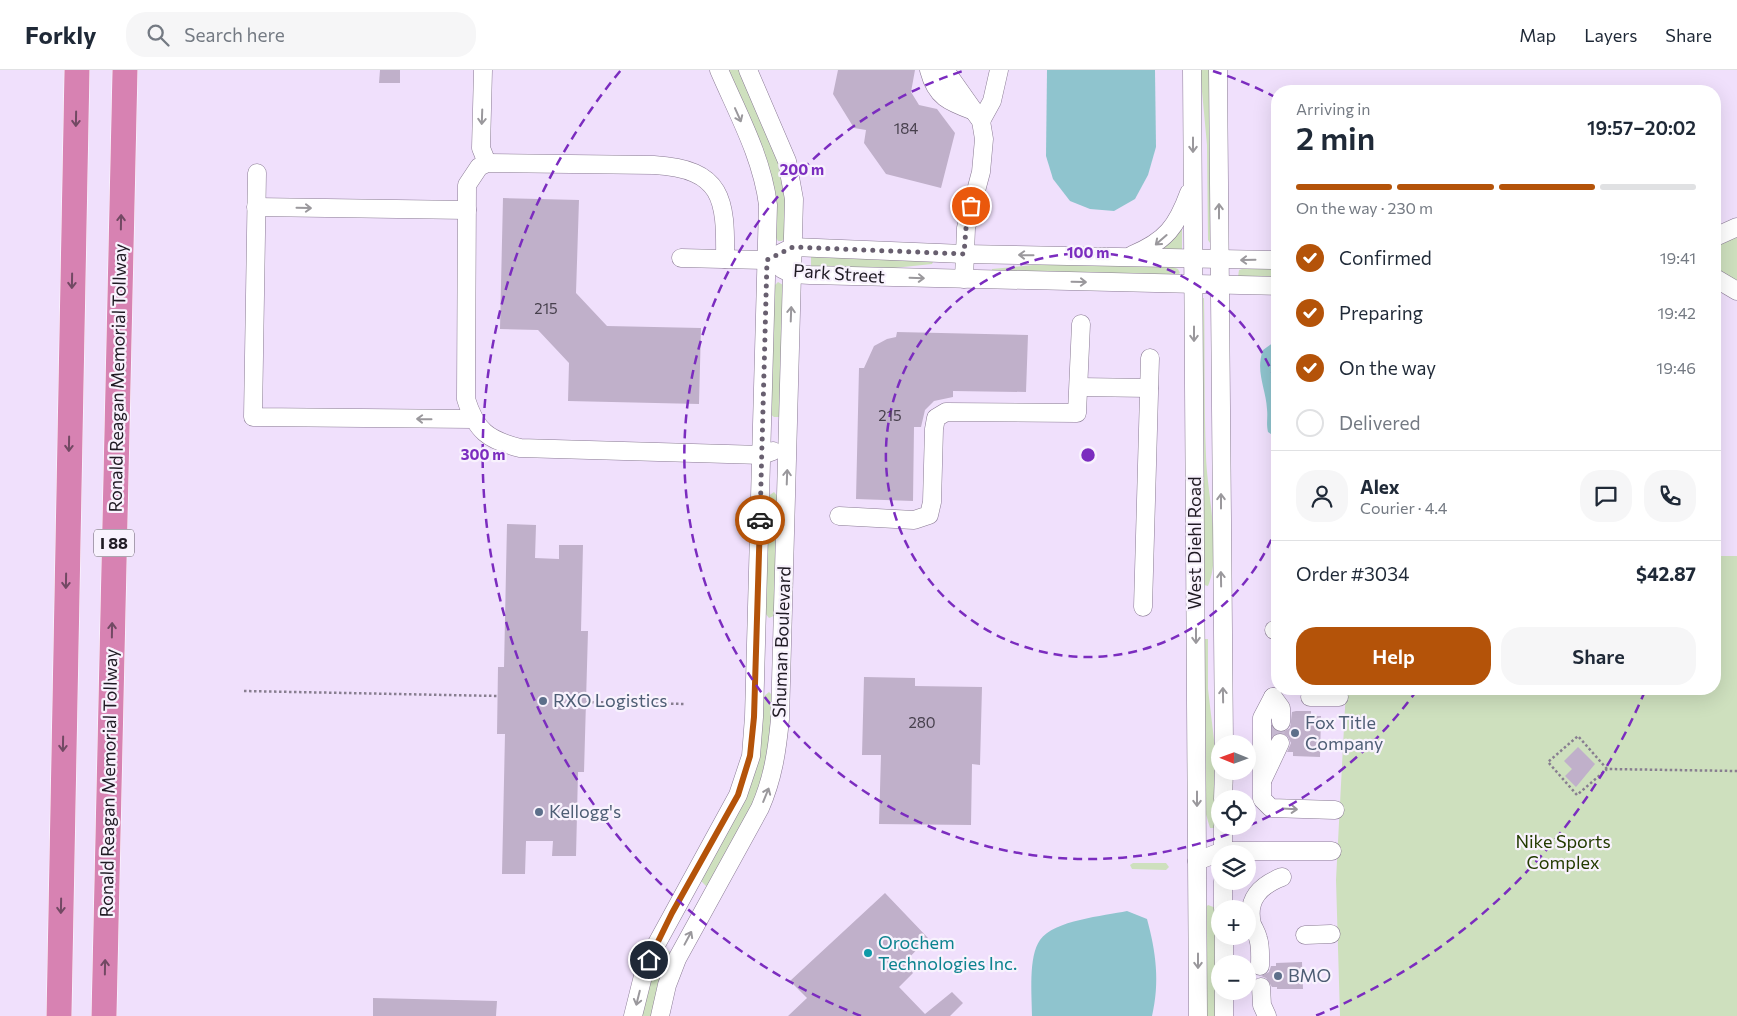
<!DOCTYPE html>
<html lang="en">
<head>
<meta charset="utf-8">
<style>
  :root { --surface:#fff; --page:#f6f6f7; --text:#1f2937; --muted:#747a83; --line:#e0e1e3; --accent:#b45309 }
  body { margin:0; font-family:Commissioner,sans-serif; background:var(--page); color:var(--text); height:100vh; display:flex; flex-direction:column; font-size:19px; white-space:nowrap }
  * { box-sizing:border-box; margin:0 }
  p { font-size:16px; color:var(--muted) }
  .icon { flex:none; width:28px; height:28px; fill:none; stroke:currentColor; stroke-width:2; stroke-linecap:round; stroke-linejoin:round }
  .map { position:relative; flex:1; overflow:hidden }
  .side { position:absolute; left:1271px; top:15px; width:450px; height:610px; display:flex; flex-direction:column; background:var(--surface); border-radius:20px; box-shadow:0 5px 20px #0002 }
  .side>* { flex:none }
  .needle { width:32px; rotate:271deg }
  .fabs { position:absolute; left:1211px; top:665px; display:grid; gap:10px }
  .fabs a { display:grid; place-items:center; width:45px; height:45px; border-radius:50%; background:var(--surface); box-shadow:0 5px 20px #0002; font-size:25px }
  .pin { position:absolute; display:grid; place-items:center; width:42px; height:42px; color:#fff; margin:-21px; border:2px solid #fff; border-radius:50%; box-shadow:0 1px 5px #0007 }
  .courier { position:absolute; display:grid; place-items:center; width:50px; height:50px; margin:-25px; border:4px solid #b45309; border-radius:50%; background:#fff; color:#222; box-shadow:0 1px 6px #0007 }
  .summary em { font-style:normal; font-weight:600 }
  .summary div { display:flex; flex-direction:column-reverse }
  .summary { display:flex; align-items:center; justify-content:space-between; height:85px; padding:0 25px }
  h1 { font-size:32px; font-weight:600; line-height:38px }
  .bar { display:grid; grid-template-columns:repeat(4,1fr); gap:8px 5px; align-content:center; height:60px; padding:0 25px }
  .bar i { height:6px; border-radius:4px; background:var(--line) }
  .bar .current { background:var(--accent) }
  .bar p { grid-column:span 4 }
  .line { display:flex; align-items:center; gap:12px; padding:0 25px; border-top:1px solid var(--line) }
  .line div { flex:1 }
  .round { display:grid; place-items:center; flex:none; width:52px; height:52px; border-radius:20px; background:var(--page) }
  ol { padding:0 25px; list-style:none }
  li { display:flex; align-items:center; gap:15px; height:55px }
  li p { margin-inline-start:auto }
  li .icon { padding:5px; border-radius:50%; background:var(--accent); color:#fff; stroke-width:4 }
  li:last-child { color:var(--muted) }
  li i { width:28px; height:28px; border:2px solid var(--line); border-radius:50% }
  .cta { display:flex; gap:10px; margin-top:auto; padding:10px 25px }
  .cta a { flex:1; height:58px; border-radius:20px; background:var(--accent); color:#fff; font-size:20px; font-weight:600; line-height:58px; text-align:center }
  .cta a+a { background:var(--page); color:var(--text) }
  header { display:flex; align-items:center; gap:30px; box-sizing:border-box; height:70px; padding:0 25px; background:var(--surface); border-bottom:1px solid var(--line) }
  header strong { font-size:24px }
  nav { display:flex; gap:28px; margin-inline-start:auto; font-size:18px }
  .search { width:350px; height:45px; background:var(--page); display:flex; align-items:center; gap:12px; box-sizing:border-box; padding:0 18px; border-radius:20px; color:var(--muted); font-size:19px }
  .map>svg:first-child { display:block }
</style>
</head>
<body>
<header>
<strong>Forkly</strong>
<div class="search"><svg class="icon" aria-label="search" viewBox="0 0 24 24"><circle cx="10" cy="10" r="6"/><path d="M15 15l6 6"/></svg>Search here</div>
<nav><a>Map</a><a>Layers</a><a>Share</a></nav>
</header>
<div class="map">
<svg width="1737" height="946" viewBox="0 0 1737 946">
  <rect width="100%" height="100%" fill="#f0e0fc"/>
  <g fill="#cee0be">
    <path d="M727 0H739L781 99 786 135 785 168 782 171H778L775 166C775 147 777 127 772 108 762 71 742 35 727 0Z"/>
    <path d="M1200 0H1211L1210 173 1208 170 1207 75Z"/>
    <path d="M1182 157V181H1159Z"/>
    <path d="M1737 167V216L1715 202V177Z"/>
    <path d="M811 187 889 188 933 192 932 194 875 200 811 198Z"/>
    <path d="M1053 193 1173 197 1178 199 1180 203 1174 207 992 201V199Z"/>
    <path d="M1277 198V209L1238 207 1239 200 1242 199Z"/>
    <path d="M778 212 783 215 781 344 779 347H774L770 344 773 217Z"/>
    <path d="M1201 228H1204C1205 281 1204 334 1206 386 1207 422 1222 484 1208 516L1204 515Z"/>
    <path d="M774 422 778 427 776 545 769 548 765 543 767 427Z"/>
    <path d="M1715 486H1737V946H1340L1336 810 1346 619H1715Z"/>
    <path d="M1203 569H1208V619L1215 678 1214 758H1210L1205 741Z"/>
    <path d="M769 622 773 626 771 682 754 733 710 814 706 816 700 810 763 627Z"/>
    <path d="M1133 793H1166L1169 797 1166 800 1132 799 1130 795Z"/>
    <path d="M1208 835 1216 838 1217 946H1205V838Z"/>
    <path d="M662 880 669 881 671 884 652 946H641L643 932Z"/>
  </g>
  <g fill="#8fc4ce">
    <path d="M1047 0H1155L1156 77 1148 105 1135 129 1114 141 1090 139 1070 131 1053 109 1046 86Z"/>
    <path d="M1277 270V368L1268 362C1266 353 1268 348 1267 339 1266 319 1255 301 1263 280Z"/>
    <path d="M1127 841 1147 849C1156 882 1160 912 1152 946H1032C1032 925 1028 887 1040 870 1054 850 1104 846 1127 841Z"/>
  </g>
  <g fill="#c0b0ca">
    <path d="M380 0H400V13H379Z"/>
    <path d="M838 0H915L911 22 919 35 937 39 955 63 941 118 886 104 864 73 866 60 854 58 833 24Z"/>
    <path d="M503 128 579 130 576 223 607 256 701 258 699 334 568 331 569 293 538 260 500 259Z"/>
    <path d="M897 262 1028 265 1026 322 953 321V327L934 331 925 340 921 357H914L913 431 856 429 859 298H864L874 276 887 269 896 267Z"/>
    <path d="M507 454 536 455 535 488 559 489V475H583L581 561H588L584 702H578L576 786H552L553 771H526L525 804H502L505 664H497L498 597H504Z"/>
    <path d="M864 607 915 608V616L982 617 980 695 972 694 971 755 879 754 881 685H862Z"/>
    <path d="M1296 641H1311V646H1321L1320 687 1293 686V682H1287L1291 673 1288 667 1280 662 1273 666V658L1281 663 1290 658 1292 642Z"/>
    <path d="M1578 677 1595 694 1576 717 1565 706 1572 699 1564 691Z"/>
    <path d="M885 823 928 868 904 893 913 903 899 917 925 944 952 922 963 933 950 946H788L807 928 790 911Z"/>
    <path d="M1302 892 1303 919H1277V917H1272L1266 908 1261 906 1269 902 1271 896H1276V893Z"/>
    <path d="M373 928 497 931 496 946H373Z"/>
  </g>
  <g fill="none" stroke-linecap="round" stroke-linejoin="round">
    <path stroke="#c6b8d1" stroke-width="18" stroke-dasharray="18 9" stroke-linecap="butt" d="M1275 673 1276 652"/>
    <defs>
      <g id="minor">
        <path d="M483 0 481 78 487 93"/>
        <path d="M929 0C936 27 949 32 974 41"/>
        <path d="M945 0 981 51 984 69 981 102 966 158 964 209"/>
        <path d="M1192 0 1198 946"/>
        <path d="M1218 0 1224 674"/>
        <path d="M981 51 992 31 999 0"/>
        <path d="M257 103 253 347 473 349"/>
        <path d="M256 137 467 140"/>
        <path d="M1715 167 1737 157"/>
        <path d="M1132 185C1166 171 1177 156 1189 123"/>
        <path d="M681 188 767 190 793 177 964 184 1278 190"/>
        <path d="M725 189C726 129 723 99 654 95L487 93 479 97 467 115 466 329C476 361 488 370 520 378L762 385 773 381"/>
        <path d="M782 199 792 204 810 205 1278 216"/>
        <path d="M1715 208 1737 221"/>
        <path d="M1079 317 1149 318"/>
        <path d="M839 446 914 450 929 445 932 432 934 359 936 348 946 342 1077 343 1081 254"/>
        <path d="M1143 537 1150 288"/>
        <path d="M1274 560H1278"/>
        <path d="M1273 627 1262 648V729L1271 738 1335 740"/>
        <path d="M1273 627 1281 638V652"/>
        <path d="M1310 627H1339"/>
        <path d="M1263 709 1280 673"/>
        <path d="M1223 729 1224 701"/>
        <path d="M1223 784V756"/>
        <path d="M1197 791 1223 781H1332"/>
        <path d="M1223 811V839"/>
        <path d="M1305 865 1331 864"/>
        <path d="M1224 866V894"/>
        <path d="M1260 896C1260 887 1261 877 1258 868 1257 863 1254 859 1252 854 1246 829 1261 815 1282 807"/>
        <path d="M1261 917 1262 935 1267 946"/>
        <path d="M1224 921V946"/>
        <path d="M633 946 643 906 656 875 738 725 751 686 754 647 768 135C762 87 738 44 719 0"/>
        <path d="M660 946 667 915 677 889 760 738C773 708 777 681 780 649L794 129 787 91 748 0"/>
      </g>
      <g id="highway">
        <path d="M59 946 77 0"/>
        <path d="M104 946 125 0"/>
      </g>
    </defs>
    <use href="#minor" stroke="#897a93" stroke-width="19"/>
    <use href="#highway" stroke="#fff" stroke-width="26"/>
    <g stroke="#887e90" stroke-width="2.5" stroke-dasharray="2.5 2.5" stroke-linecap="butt">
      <path d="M244 621 498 626"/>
      <path d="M586 632 686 634"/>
      <path d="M1607 699 1578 666 1548 692 1577 725 1607 699 1737 701"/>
    </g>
    <use href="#minor" stroke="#fff" stroke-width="18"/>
    <use href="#highway" stroke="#d782b2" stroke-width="25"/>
  </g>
  <defs><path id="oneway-shaft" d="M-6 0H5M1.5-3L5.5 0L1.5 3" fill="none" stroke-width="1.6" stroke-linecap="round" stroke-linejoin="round" transform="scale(1.25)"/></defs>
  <g stroke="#9a989c">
    <use href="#oneway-shaft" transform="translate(738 45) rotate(66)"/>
    <use href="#oneway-shaft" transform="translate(482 47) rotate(92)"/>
    <use href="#oneway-shaft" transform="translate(1193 75) rotate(90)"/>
    <use href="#oneway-shaft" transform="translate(304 138) rotate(1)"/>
    <use href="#oneway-shaft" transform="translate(1219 141) rotate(-90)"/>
    <use href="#oneway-shaft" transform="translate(1161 170) rotate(139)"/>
    <use href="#oneway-shaft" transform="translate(1026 185) rotate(-179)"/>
    <use href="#oneway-shaft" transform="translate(1248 190) rotate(179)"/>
    <use href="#oneway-shaft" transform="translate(917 208) rotate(2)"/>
    <use href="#oneway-shaft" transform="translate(1079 212) rotate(1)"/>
    <use href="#oneway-shaft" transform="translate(791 244) rotate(-88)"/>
    <use href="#oneway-shaft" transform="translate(1194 264) rotate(90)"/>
    <use href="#oneway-shaft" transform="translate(424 349) rotate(-179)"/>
    <use href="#oneway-shaft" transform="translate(787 407) rotate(-88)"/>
    <use href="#oneway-shaft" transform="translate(1221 431) rotate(-90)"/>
    <use href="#oneway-shaft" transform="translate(1221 509) rotate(-91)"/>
    <use href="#oneway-shaft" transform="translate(1196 566) rotate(90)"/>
    <use href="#oneway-shaft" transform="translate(1223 625) rotate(-91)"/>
    <use href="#oneway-shaft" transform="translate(766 725) rotate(-68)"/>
    <use href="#oneway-shaft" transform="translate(1197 729) rotate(90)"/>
    <use href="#oneway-shaft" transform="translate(1290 739) rotate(3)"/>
    <use href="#oneway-shaft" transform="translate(688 868) rotate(-62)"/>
    <use href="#oneway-shaft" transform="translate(1198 891) rotate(90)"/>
    <use href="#oneway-shaft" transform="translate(638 928) rotate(104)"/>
  </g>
  <g stroke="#724963">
    <use href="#oneway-shaft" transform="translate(76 49) rotate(91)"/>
    <use href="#oneway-shaft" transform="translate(121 152) rotate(-89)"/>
    <use href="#oneway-shaft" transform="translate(72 211) rotate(91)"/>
    <use href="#oneway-shaft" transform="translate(69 374) rotate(91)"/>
    <use href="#oneway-shaft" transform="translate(66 511) rotate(91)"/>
    <use href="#oneway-shaft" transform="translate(112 560) rotate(-89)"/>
    <use href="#oneway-shaft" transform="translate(63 674) rotate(91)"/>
    <use href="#oneway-shaft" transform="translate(61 836) rotate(91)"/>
    <use href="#oneway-shaft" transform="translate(105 897) rotate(-89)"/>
  </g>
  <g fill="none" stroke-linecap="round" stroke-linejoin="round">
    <path stroke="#685f6f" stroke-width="5" stroke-dasharray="0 9" d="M760 450 767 190 793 177 964 184 966 158 971 136"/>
    <path stroke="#b45309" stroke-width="6" d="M649 890 672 843 738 725 750 686 754 647 760 450"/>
  </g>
  <g fill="none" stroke="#7b2cbf" stroke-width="2.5" stroke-dasharray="9 6">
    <path d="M1277 456A202 202 0 1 1 1277 314"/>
    <path d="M1417 620A404 404 0 1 1 963 1M1213 1A404 404 0 0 1 1275 27"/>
    <path d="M1645 621A605 605 0 0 1 1315 946M861 946A605 605 0 0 1 621 0"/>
  </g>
  <g fill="#5c6f8a" stroke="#f8f2fd" stroke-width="2">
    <circle cx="543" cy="631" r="5"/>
    <circle cx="1295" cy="663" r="5"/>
    <circle cx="539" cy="742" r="5"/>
    <circle cx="1278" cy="906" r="5"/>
  </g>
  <circle fill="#0f9aa8" stroke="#f8f2fd" stroke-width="2" cx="868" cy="883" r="5"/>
  <g text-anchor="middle" stroke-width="4.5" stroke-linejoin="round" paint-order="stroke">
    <g font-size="15" fill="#47404d">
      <text x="906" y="64">184</text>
      <text x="546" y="244">215</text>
      <text x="890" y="351">215</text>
      <text x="922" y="658">280</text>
    </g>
    <rect fill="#f8f2fd" stroke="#605b64" stroke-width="1" x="94" y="459.5" width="40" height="27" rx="4"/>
    <g font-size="16" font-weight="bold" fill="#1f1a23">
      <text x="114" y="479">I 88</text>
    </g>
    <g font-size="18" fill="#1f1a23" stroke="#f8f2fd">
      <text transform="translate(839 204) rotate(4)" y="6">Park Street</text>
      <text transform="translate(118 308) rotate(-89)" y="6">Ronald Reagan Memorial Tollway</text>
      <text transform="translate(1195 473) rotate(-90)" y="6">West Diehl Road</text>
      <text transform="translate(782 572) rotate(-88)" y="6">Shuman Boulevard</text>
      <text transform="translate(109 713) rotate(-89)" y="6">Ronald Reagan Memorial Tollway</text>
    </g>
    <g font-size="18" fill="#4e5e75" stroke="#f8f2fd" text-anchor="start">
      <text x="553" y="637">RXO Logistics</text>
      <text x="1305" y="659">Fox Title<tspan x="1305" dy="21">Company</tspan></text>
      <text x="549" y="748">Kellogg's</text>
      <text x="1288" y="912">BMO</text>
    </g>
    <g font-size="18" fill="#233b00" stroke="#f8f2fd">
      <text x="1563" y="778">Nike Sports<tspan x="1563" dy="21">Complex</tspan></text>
    </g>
    <g font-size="18" fill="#0d838f" stroke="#f8f2fd" text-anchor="start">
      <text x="878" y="879">Orochem<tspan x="878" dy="21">Technologies Inc.</tspan></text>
    </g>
  </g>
  <circle cx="1088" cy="385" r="8" fill="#7b2cbf" stroke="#f8f2fd" stroke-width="2.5"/>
  <g font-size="15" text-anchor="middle" font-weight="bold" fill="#7b2cbf" stroke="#f8f2fd" stroke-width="4.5" stroke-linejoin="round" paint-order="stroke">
    <text x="802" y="105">200 m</text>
    <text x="1088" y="188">100 m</text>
    <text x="483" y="390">300 m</text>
  </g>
</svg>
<div class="fabs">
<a><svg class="needle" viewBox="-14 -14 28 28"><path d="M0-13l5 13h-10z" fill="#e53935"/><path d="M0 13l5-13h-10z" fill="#747a83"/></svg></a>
<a><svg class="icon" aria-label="locate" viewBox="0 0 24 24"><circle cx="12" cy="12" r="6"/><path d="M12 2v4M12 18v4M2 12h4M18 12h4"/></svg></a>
<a><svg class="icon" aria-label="layers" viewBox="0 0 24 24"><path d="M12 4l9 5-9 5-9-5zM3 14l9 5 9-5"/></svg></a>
<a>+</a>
<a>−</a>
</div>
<div class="pin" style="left:971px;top:136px;background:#ea580c"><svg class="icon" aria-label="bag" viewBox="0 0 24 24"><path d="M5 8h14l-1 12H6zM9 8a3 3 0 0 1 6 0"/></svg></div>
<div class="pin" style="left:649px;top:890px;background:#1f2937"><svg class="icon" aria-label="home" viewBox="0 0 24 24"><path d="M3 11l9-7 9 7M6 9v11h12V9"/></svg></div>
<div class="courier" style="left:760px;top:450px"><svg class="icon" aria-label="car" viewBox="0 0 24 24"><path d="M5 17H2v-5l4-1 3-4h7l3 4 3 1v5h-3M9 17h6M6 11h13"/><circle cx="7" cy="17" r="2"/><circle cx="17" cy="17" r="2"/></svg></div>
<section class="side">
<div class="summary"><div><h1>2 min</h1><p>Arriving in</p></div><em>19:57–20:02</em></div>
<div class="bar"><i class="current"></i><i class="current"></i><i class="current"></i><i></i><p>On the way · 230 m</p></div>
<ol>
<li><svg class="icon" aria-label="check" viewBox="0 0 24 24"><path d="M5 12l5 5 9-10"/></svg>Confirmed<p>19:41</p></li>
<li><svg class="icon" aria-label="check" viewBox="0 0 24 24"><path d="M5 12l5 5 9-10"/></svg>Preparing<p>19:42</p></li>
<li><svg class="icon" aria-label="check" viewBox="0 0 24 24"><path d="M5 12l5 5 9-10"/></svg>On the way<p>19:46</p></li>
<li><i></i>Delivered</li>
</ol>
<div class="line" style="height:90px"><a class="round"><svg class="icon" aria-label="person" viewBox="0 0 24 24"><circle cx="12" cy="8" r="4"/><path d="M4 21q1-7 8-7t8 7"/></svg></a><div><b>Alex</b><p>Courier · 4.4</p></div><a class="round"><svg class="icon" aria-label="chat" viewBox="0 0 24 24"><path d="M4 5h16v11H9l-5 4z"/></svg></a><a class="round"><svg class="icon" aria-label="phone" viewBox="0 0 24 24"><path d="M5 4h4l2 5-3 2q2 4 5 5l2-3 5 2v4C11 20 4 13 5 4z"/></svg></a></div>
<div class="line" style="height:65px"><div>Order #3034</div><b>$42.87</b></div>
<div class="cta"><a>Help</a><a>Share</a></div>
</section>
</div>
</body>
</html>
